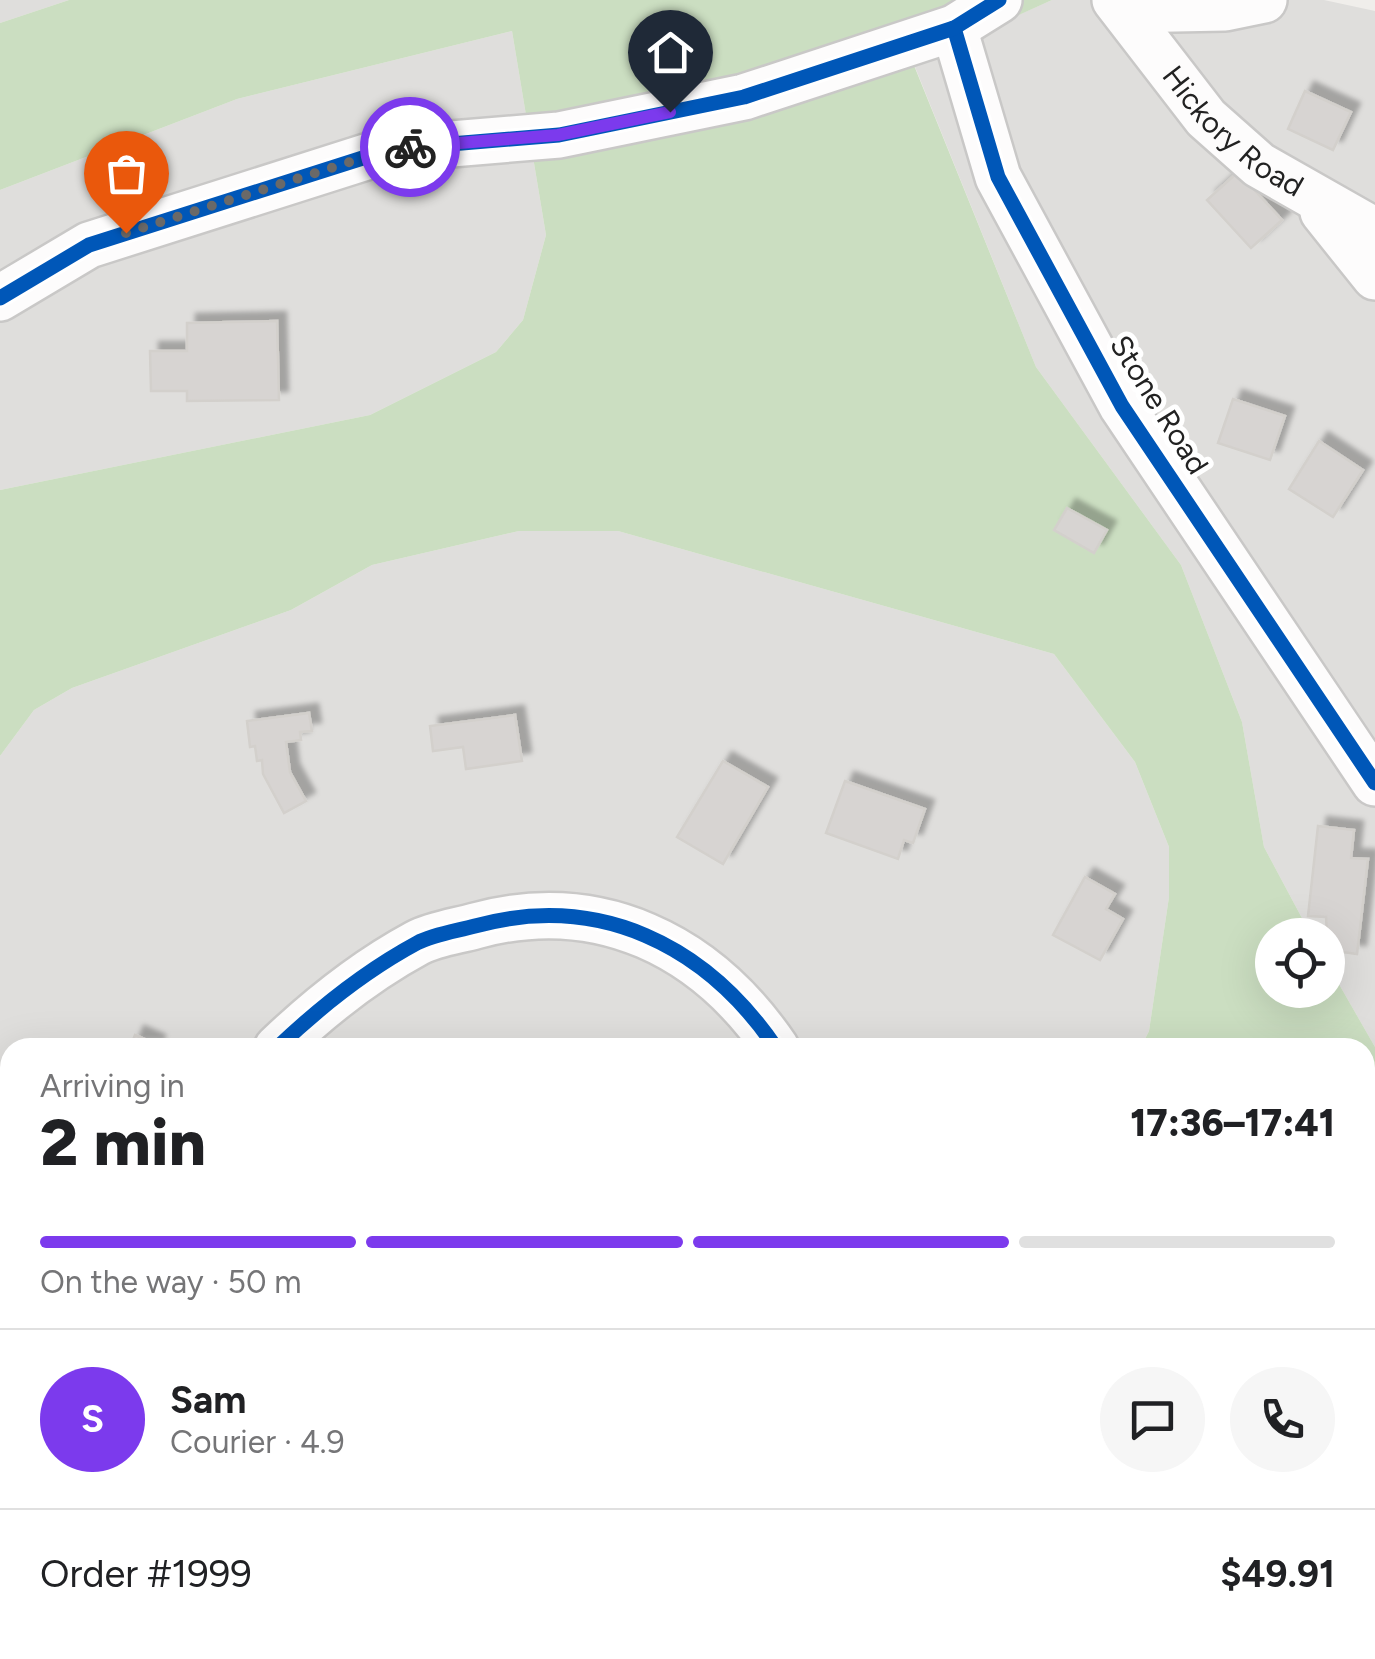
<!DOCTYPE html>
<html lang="en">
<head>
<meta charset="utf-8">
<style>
  :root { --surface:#fff; --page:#f6f6f6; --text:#202124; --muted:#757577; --line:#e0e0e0; --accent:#7c3aed }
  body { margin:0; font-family:Figtree,sans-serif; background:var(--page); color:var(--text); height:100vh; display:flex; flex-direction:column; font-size:38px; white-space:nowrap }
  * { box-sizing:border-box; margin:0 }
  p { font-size:32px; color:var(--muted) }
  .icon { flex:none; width:55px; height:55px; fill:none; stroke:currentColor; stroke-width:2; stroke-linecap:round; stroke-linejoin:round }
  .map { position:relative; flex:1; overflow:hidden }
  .panel { position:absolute; left:0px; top:1038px; width:1375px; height:622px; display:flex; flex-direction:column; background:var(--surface); border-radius:30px 30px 0 0; box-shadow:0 10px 40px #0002 }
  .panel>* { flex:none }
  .fabs { position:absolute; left:1255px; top:918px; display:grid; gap:20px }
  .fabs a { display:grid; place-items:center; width:90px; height:90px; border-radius:50%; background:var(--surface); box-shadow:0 10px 40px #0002; font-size:50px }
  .pin { position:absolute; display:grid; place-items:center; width:85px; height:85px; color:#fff; margin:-102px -42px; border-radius:50% 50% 50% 0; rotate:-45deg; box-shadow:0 0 10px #0007 }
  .pin .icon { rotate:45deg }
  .courier { position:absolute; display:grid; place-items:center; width:100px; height:100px; margin:-50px; border:8px solid #7c3aed; border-radius:50%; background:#fff; color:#222; box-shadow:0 2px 12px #0007 }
  .head em { font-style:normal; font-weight:800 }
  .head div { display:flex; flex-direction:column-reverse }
  .head { display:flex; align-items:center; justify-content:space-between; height:170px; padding:0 40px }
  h1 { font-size:65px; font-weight:800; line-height:75px }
  .bar { display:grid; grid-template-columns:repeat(4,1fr); gap:15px 10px; align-content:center; height:120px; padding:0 40px }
  .bar i { height:12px; border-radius:8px; background:var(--line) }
  .bar .on { background:var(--accent) }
  .bar p { grid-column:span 4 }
  .line { display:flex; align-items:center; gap:25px; padding:0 40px; border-top:2px solid var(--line) }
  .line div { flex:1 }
  .round { display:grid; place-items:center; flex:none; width:105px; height:105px; border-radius:52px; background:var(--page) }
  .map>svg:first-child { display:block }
</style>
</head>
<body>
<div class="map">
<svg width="1375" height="1659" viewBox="0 0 1375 1659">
  <defs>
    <filter id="shadow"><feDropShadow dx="9" dy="-9" stdDeviation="2.5" flood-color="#0004"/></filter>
  </defs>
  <rect width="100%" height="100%" fill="#f0eeeb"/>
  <g fill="#dfdedc">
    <path d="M0 0H69L0 23Z"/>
    <path d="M1052 0H1324L1375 11V1047L1328 965V935H1311L1264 847 1242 722 1181 565 1036 367 913 62Z"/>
    <path d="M512 31 546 235 523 320 496 352 370 415 0 490V190L237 99Z"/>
    <path d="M519 531H618L1054 654 1135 762 1169 847V897L1149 1031 1141 1047 10 1048V1650H1365V1265L1375 1269V1659H0V756L34 710 72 688 291 610 372 565Z"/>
  </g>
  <path fill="#cbdec1" d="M69 0H1052L913 63 1036 367 1181 565 1242 722 1264 847 1311 935H1272V990H1328V965L1375 1047V1269L1365 1265V1048L1141 1047 1149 1031 1169 897V847L1135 762 1054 654 618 531H519L372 565 291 610 72 688 34 710 0 756V490L370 415 496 352 523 320 546 235 512 31 237 99 0 190V23Z"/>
  <g fill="#d7d4d2" stroke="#d3d0cc" stroke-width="2.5" filter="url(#shadow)">
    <path d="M1305 91 1351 112 1333 150 1288 129Z"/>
    <path d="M1238 172 1282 220 1251 248 1207 200Z"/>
    <path d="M277 321 279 400 187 401V391H151L150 351H187V323Z"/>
    <path d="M1233 399 1285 416 1270 460 1218 443Z"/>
    <path d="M1319 441 1363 470 1333 517 1289 489Z"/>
    <path d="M1067 508 1107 530 1094 553 1054 530Z"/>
    <path d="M309 713 312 731 300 732 301 740 286 742 290 772 306 801 284 813 263 774 262 760 257 761 255 746 250 747 247 721Z"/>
    <path d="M515 715 522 761 466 769 463 747 433 751 430 726Z"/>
    <path d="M723 761 768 787 723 864 677 837Z"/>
    <path d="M845 781 925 809 913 843 904 840 898 859 826 833Z"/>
    <path d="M1318 826 1354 830 1351 858 1368 859 1357 954 1328 950 1326 917 1308 916Z"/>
    <path d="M1085 877 1115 894 1106 909 1123 919 1100 960 1053 935Z"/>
    <path d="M135 1035 156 1044 155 1048H130Z"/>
    <path d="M10 1224V1281L0 1278V1257Z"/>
    <path d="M14 1650H67L61 1659H26Z"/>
    <path d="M710 1650H757L758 1659H711Z"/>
    <path d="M925 1650H992L996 1659H929Z"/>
    <path d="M1222 1650H1269L1263 1659H1236Z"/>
  </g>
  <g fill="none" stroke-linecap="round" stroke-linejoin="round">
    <defs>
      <g id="minor">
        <path id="s1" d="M1115 0 1206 118 1259 165 1375 231"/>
        <path d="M1124 10 1225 8 1264 0"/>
        <path d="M954 28 998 177 1122 406 1375 783"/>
        <path d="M1323 212 1375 277"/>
        <path d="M0 298 89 245 391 149 559 135 744 97 954 28 999 0"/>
        <path d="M277 1048C320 1007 365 971 417 943 434 934 457 931 475 926 599 892 706 945 776 1048"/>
        <path d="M1365 1506 1375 1467"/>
        <path d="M0 1580 10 1567"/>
        <path d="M427 1650 428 1659"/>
        <path d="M819 1650 822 1659"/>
        <path d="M285 1659 291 1650"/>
        <path d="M1320 1659 1323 1650"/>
      </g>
    </defs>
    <use href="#minor" stroke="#c9c8c7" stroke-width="50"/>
    <use href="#minor" stroke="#fdfcfc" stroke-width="45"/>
    <defs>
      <g id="cycleway">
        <path d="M954 28 998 177 1122 406 1375 783"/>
        <path d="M0 298 89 245 391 149 559 135 744 97 954 28 999 0"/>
        <path d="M277 1048C320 1007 365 971 417 943 434 934 457 931 475 926 599 892 706 945 776 1048"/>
      </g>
    </defs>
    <use href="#cycleway" stroke="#fff" stroke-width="21"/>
    <use href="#cycleway" stroke="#0057b8" stroke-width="15"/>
  </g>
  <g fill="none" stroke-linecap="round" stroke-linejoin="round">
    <path stroke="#6a6968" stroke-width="10" stroke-dasharray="0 18" d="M126 233 391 149 410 147"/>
    <path stroke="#7c3aed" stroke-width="12" d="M410 147 558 135 670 112"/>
  </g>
  <g text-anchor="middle" stroke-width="10" stroke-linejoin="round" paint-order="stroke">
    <g font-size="30" fill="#222" stroke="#fff">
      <text dy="10" stroke="none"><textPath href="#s1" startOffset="178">Hickory Road</textPath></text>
      <text transform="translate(1159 405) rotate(58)" y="10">Stone Road</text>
    </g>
  </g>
</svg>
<div class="fabs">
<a><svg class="icon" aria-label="locate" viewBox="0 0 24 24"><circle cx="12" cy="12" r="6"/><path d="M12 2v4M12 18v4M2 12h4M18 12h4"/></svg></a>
</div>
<div class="pin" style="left:126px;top:233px;background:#ea580c"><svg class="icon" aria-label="bag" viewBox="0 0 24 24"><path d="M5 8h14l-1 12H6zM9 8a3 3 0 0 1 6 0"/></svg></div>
<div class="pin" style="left:670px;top:112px;background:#1f2937"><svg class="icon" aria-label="home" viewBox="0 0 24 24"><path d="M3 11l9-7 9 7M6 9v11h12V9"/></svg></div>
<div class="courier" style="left:410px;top:147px"><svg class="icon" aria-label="bike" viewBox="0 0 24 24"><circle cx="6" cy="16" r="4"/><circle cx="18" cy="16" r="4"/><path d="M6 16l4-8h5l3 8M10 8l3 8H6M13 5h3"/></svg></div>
<section class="panel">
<div class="head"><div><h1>2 min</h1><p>Arriving in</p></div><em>17:36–17:41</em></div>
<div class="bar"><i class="on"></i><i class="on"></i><i class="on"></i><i></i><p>On the way · 50 m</p></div>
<div class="line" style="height:180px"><b class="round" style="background:var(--accent);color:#fff">S</b><div><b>Sam</b><p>Courier · 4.9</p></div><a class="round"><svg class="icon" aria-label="chat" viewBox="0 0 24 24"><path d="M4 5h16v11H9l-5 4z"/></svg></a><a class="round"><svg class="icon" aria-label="phone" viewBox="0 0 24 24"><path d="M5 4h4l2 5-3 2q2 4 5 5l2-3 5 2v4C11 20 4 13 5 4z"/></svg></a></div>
<div class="line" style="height:130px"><div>Order #1999</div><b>$49.91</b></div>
</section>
</div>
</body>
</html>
